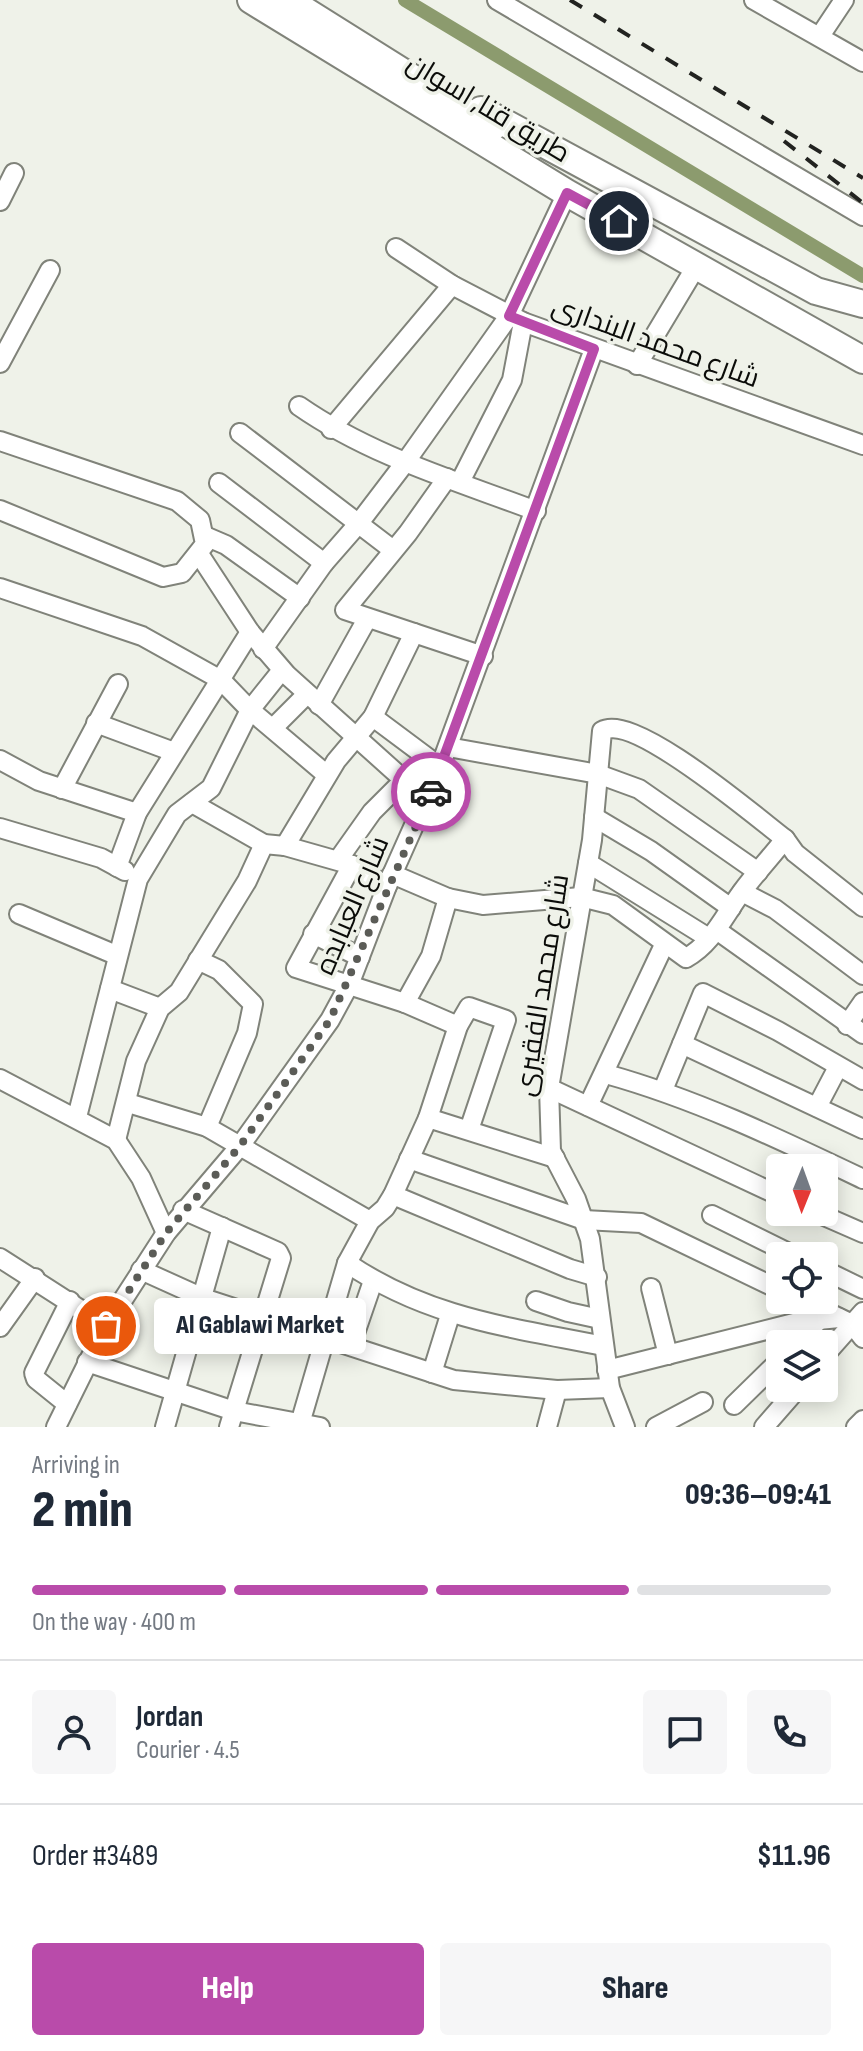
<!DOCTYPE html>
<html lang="en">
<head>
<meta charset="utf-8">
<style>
  :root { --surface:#fff; --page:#f6f6f7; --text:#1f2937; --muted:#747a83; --line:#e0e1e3; --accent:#b94baa }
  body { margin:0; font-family:"Sofia Sans Condensed",Cairo,sans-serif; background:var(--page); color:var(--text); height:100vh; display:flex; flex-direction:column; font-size:30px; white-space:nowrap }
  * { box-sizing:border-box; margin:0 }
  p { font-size:26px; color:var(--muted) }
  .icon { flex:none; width:44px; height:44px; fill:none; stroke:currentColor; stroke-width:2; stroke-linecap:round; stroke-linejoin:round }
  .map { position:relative; height:1427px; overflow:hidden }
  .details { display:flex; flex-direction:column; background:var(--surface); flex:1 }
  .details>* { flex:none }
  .needle { width:52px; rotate:181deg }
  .tools { position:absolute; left:766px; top:1154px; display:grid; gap:16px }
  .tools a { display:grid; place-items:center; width:72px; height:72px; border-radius:8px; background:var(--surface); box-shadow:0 4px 20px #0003; font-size:40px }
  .pin { position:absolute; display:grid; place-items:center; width:68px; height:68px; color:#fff; margin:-34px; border:4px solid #fff; border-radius:50%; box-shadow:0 2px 8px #0007 }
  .courier { position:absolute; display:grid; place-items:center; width:80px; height:80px; margin:-40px; border:6px solid #b94baa; border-radius:50%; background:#fff; color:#222; box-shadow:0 2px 10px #0007 }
  .bubble { position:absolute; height:56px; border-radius:8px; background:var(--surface); box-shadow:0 4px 20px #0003; font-size:26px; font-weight:800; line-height:56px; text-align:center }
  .summary em { font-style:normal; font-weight:800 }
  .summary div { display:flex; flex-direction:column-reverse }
  .summary { display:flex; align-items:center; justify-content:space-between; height:136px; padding:0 32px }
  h1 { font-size:52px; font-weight:800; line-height:60px }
  .bar { display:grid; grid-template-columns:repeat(4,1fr); gap:12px 8px; align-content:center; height:96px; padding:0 32px }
  .bar i { height:10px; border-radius:6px; background:var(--line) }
  .bar .selected { background:var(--accent) }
  .bar p { grid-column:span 4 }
  .line { display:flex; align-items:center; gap:20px; padding:0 32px; border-top:2px solid var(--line) }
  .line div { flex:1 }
  .round { display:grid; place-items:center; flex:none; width:84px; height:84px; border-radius:8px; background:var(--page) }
  .action { display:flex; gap:16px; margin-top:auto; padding:16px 32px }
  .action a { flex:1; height:92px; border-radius:8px; background:var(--accent); color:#fff; font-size:32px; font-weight:800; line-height:92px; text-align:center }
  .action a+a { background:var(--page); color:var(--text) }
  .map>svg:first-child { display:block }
</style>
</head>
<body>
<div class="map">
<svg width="863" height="1427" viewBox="0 0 863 1427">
  <rect width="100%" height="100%" fill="#eff2e9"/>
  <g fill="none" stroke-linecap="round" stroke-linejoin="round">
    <path stroke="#8c9b6e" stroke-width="14" d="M405 0 863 276"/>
    <defs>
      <g id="minor">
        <path d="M497 0 863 216"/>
        <path d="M754 0 863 62"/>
        <path d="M820 36 844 0"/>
        <path d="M0 201 14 173"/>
        <path d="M396 248 452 285 523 322 863 445"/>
        <path d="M0 363 50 270"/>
        <path d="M637 365 697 265"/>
        <path d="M299 406C371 456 454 480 536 511"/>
        <path d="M331 429 452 285"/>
        <path d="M240 433 393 550"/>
        <path d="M0 441 177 501 200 520 205 544 182 573 163 577 0 510"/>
        <path d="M447 478 408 533 345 610 483 656"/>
        <path d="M460 482 512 380 523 322"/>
        <path d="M219 483 324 563"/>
        <path d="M205 536 226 545 300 598"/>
        <path d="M199 554 250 632 287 675 404 780 428 797"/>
        <path d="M0 588 142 636 221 680 250 710 327 775"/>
        <path d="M263 649 324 563 359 523 404 464 509 316 567 193"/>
        <path d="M319 705 367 619"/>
        <path d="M373 717 440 767"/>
        <path d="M96 723 174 752"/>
        <path d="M273 728 307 694"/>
        <path d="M448 747 598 774 639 789 758 872"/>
        <path d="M0 760 39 781 137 813"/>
        <path d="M62 789 118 684"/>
        <path d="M192 803 264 844 285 846 352 865 387 886"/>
        <path d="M594 817 651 851 731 908"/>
        <path d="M0 828 101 858 125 871"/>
        <path d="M285 846 336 761 373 717 414 633"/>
        <path d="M338 860 372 812 404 780"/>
        <path d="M588 863 707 937"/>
        <path d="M352 865 296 968 405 1003 458 1026"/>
        <path d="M117 867 137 813 250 632"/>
        <path d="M392 874 448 898 483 905 581 897 613 905 686 958C712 944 724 916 741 893 755 874 771 857 785 839"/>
        <path d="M742 892 775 909 863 975"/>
        <path d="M19 914 116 955"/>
        <path d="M718 931 863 1034"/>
        <path d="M313 934 360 957"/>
        <path d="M198 960 219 970 253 1004 247 1033 207 1127"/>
        <path d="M110 989 160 1008"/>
        <path d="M405 1003 431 956 448 898"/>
        <path d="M847 1025 863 1002"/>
        <path d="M682 1044 863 1129"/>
        <path d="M606 1074C696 1099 779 1139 863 1179"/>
        <path d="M0 1079 116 1140 141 1178 166 1233"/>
        <path d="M549 1088 780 1196"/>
        <path d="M663 1090 703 993 778 1031 863 1080"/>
        <path d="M128 1103 207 1127 370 1221"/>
        <path d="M588 1106 664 945"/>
        <path d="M817 1107 838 1067"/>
        <path d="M77 1117 138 879 177 814 211 788 250 710 282 670"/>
        <path d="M428 1118 555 1158"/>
        <path d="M116 1140 136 1061 160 1008 179 992 247 881 264 844"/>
        <path d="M409 1159 584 1220 641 1223 780 1290"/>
        <path d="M393 1195 570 1269 597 1277"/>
        <path d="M183 1210 278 1252 281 1258 229 1427"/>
        <path d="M815 1212 863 1233"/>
        <path d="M712 1215 795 1256"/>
        <path d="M0 1258 106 1326"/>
        <path d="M347 1263C428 1318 509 1327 603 1346"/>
        <path d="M141 1270 203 1298 454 1380 557 1390 610 1388"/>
        <path d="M824 1270 863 1289"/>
        <path d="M651 1288 668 1355"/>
        <path d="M802 1300 852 1324 863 1338"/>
        <path d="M536 1301 568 1312 600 1319"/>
        <path d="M0 1327 35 1278"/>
        <path d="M796 1344 819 1320"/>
        <path d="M351 1345 373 1281"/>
        <path d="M824 1356 863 1312"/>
        <path d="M87 1362 234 1411 320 1427"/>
        <path d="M607 1370 798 1322 839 1318"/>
        <path d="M432 1373 450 1315"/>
        <path d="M67 1404 36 1379 34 1373 70 1301"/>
        <path d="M734 1405 780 1360"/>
        <path d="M56 1427 106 1326 166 1233 240 1146 330 1020 349 985 387 886 440 767 594 349"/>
        <path d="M165 1427 222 1227"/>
        <path d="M299 1427 347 1263 370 1221 385 1208 393 1195 428 1118 458 1026 469 1007 506 1020 469 1130"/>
        <path d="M547 1427 557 1390"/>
        <path d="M625 1427 610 1388 590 1239 576 1199 551 1151 549 1088 592 840 602 731C634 712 756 817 785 839L795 853 863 907"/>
        <path d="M656 1427 703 1402"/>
        <path d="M764 1427 798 1388"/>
        <path d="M856 1427 863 1420"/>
      </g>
      <g id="highway">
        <path d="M251 0 567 193 863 360"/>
        <path d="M288 0 492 128"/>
        <path d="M481 110 816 291 863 304"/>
      </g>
    </defs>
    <use href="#minor" stroke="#80837a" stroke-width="22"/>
    <use href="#highway" stroke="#80837a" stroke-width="30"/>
    <use href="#minor" stroke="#fff" stroke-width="18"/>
    <use href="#highway" stroke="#fff" stroke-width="26"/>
    <g stroke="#222320" stroke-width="4" stroke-dasharray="14 14" stroke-linecap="butt">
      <path d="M570 0 863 178"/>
      <path d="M784 141 863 203"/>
    </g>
  </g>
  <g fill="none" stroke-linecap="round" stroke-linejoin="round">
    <path stroke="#5b5c57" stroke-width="8" stroke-dasharray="0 14.4" d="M106 1326 166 1233 240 1146 330 1020 431 792"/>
    <path stroke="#b94baa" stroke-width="10" d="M431 792 594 349 509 316 567 193 619 221"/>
  </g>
  <g text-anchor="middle" stroke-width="7" stroke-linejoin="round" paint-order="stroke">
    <g font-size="28" fill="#0b0c09" stroke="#eff2e9">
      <text transform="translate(489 107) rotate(31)" y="10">طريق قنا, اسوان</text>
      <text transform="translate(656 341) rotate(20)" y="10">شارع محمد البندارى</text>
      <text transform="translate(351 905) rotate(-67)" y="10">شارع العبابده</text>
      <text transform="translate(541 985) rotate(-81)" y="10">شارع محمد الفقيرى</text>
    </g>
  </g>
</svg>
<div class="tools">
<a><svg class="needle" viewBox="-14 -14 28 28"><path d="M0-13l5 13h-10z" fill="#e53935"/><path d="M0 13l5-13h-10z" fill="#747a83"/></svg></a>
<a><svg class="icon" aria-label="locate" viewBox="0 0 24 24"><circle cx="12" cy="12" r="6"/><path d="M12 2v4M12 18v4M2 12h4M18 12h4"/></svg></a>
<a><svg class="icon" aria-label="layers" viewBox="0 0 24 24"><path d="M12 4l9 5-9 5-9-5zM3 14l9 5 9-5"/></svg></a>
</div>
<div class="pin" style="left:106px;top:1326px;background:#ea580c"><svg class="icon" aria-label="bag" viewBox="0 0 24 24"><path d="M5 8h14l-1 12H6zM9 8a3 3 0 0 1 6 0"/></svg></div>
<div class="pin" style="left:619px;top:221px;background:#1f2937"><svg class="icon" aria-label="home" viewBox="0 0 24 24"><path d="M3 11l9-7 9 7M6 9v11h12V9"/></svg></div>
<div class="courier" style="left:431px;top:792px"><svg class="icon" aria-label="car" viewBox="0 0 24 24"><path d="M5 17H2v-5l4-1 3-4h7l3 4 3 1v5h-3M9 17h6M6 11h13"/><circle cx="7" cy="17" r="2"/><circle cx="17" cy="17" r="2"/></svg></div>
<div class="bubble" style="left:154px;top:1298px;width:212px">Al Gablawi Market</div>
</div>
<section class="details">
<div class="summary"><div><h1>2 min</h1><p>Arriving in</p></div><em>09:36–09:41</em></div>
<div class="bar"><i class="selected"></i><i class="selected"></i><i class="selected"></i><i></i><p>On the way · 400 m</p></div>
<div class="line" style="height:144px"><a class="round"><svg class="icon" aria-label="person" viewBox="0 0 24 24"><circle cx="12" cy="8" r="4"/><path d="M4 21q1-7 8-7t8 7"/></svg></a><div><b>Jordan</b><p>Courier · 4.5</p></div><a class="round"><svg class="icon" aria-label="chat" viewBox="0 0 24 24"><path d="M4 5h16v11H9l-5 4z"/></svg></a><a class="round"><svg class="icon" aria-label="phone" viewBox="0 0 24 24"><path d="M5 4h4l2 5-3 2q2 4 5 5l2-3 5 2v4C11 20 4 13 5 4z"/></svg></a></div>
<div class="line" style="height:104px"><div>Order #3489</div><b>$11.96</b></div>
<div class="action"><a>Help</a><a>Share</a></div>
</section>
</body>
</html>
